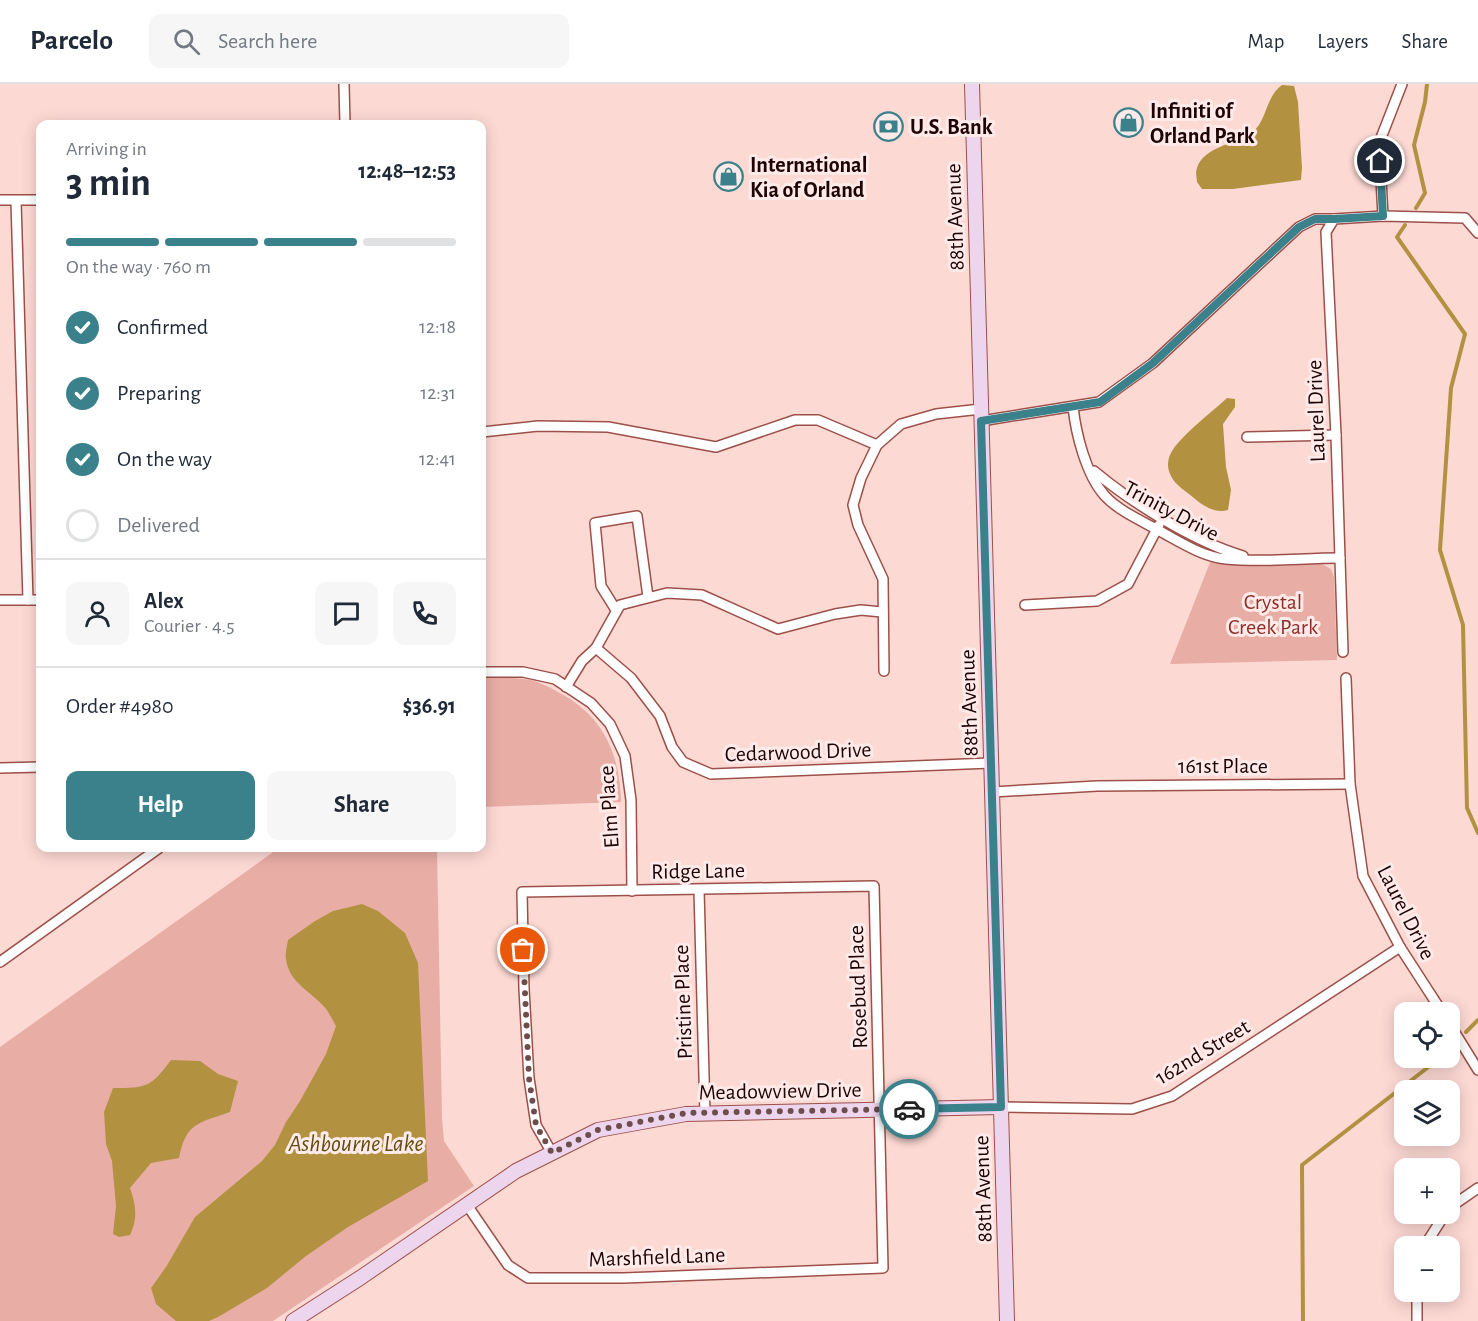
<!DOCTYPE html>
<html lang="en">
<head>
<meta charset="utf-8">
<style>
  :root { --surface:#fff; --page:#f6f6f7; --text:#1f2937; --muted:#747a83; --line:#e0e1e3; --accent:#3a818b }
  body { margin:0; font-family:"Alegreya Sans",sans-serif; background:var(--page); color:var(--text); height:100vh; display:flex; flex-direction:column; font-size:22px; white-space:nowrap }
  * { box-sizing:border-box; margin:0 }
  p { font-size:20px; color:var(--muted) }
  .icon { flex:none; width:33px; height:33px; fill:none; stroke:currentColor; stroke-width:2; stroke-linecap:round; stroke-linejoin:round }
  .map { position:relative; flex:1; overflow:hidden }
  .sheet { position:absolute; left:36px; top:36px; width:450px; height:732px; display:flex; flex-direction:column; background:var(--surface); border-radius:12px; box-shadow:0 3px 15px #0003 }
  .sheet>* { flex:none }
  .fabs { position:absolute; left:1394px; top:918px; display:grid; gap:12px }
  .fabs a { display:grid; place-items:center; width:66px; height:66px; border-radius:12px; background:var(--surface); box-shadow:0 3px 15px #0003; font-size:30px }
  .pin { position:absolute; display:grid; place-items:center; width:51px; height:51px; color:#fff; margin:-26px; border:3px solid #fff; border-radius:50%; box-shadow:0 2px 6px #0007 }
  .courier { position:absolute; display:grid; place-items:center; width:60px; height:60px; margin:-30px; border:4px solid #3a818b; border-radius:50%; background:#fff; color:#222; box-shadow:0 2px 8px #0007 }
  .overview em { font-style:normal; font-weight:700 }
  .overview div { display:flex; flex-direction:column-reverse }
  .overview { display:flex; align-items:center; justify-content:space-between; height:102px; padding:0 30px }
  h1 { font-size:39px; font-weight:700; line-height:45px }
  .bar { display:grid; grid-template-columns:repeat(4,1fr); gap:9px 6px; align-content:center; height:72px; padding:0 30px }
  .bar i { height:8px; border-radius:4px; background:var(--line) }
  .bar .selected { background:var(--accent) }
  .bar p { grid-column:span 4 }
  .line { display:flex; align-items:center; gap:15px; padding:0 30px; border-top:2px solid var(--line) }
  .line div { flex:1 }
  .round { display:grid; place-items:center; flex:none; width:63px; height:63px; border-radius:12px; background:var(--page) }
  ol { padding:0 30px; list-style:none }
  li { display:flex; align-items:center; gap:18px; height:66px }
  li p { margin-inline-start:auto }
  li .icon { padding:6px; border-radius:50%; background:var(--accent); color:#fff; stroke-width:4 }
  li:last-child { color:var(--muted) }
  li i { width:33px; height:33px; border:3px solid var(--line); border-radius:50% }
  .action { display:flex; gap:12px; margin-top:auto; padding:12px 30px }
  .action a { flex:1; height:69px; border-radius:12px; background:var(--accent); color:#fff; font-size:24px; font-weight:700; line-height:69px; text-align:center }
  .action a+a { background:var(--page); color:var(--text) }
  header { display:flex; align-items:center; gap:36px; box-sizing:border-box; height:84px; padding:0 30px; background:var(--surface); border-bottom:2px solid var(--line) }
  header strong { font-size:28px }
  nav { display:flex; gap:33px; margin-inline-start:auto; font-size:21px }
  .search { width:420px; height:54px; background:var(--page); display:flex; align-items:center; gap:15px; box-sizing:border-box; padding:0 21px; border-radius:12px; color:var(--muted); font-size:22px }
  .map>svg:first-child { display:block }
</style>
</head>
<body>
<header>
<strong>Parcelo</strong>
<div class="search"><svg class="icon" aria-label="search" viewBox="0 0 24 24"><circle cx="10" cy="10" r="6"/><path d="M15 15l6 6"/></svg>Search here</div>
<nav><a>Map</a><a>Layers</a><a>Share</a></nav>
</header>
<div class="map">
<svg width="1478" height="1237" viewBox="0 0 1478 1237">
  <rect width="100%" height="100%" fill="#fdd9d4"/>
  <g fill="#e8ada5">
    <path d="M1211 476C1247 486 1286 481 1322 480L1331 485 1334 493 1337 576 1170 580Z"/>
    <path d="M482 594C495 594 510 593 523 595 536 596 547 602 558 608 603 631 620 670 621 718L482 723Z"/>
    <path d="M279 764H437L442 1034 444 1057 474 1102 273 1237H0V963Z"/>
  </g>
  <g fill="#b29241">
    <path d="M1282 1 1294 2 1298 18 1302 84 1301 96 1233 105H1202L1197 98C1197 94 1195 88 1197 84 1203 63 1236 60 1252 48 1267 38 1265 13 1282 1Z"/>
    <path d="M1227 314 1235 315V323L1223 340 1226 383 1231 406 1228 426C1216 430 1203 422 1194 414 1187 408 1175 401 1171 392 1167 385 1167 376 1171 369 1179 353 1212 328 1227 314Z"/>
    <path d="M362 820 378 827 405 849 418 879 428 1097 348 1143 306 1172 267 1204 218 1233 209 1237H176L156 1220 151 1204 166 1183 195 1133 262 1077 275 1061 286 1038 300 1017 326 970 336 942C333 937 330 931 327 926 313 908 289 900 286 875 285 869 287 862 288 856L315 837 333 827Z"/>
    <path d="M171 976 200 977 218 990 238 997 230 1028C199 1039 186 1038 179 1074L151 1079 130 1104C136 1121 138 1135 130 1151L119 1153 113 1150 116 1122 112 1077 106 1060 104 1028 113 1004C147 1004 151 1003 171 976Z"/>
  </g>
  <g fill="none" stroke-linecap="round" stroke-linejoin="round">
    <g stroke="#b29241" stroke-width="4">
      <path d="M1416 124 1425 109 1414 61 1425 18 1427 0"/>
      <path d="M1405 141 1397 153 1465 250 1451 304 1440 466 1463 541 1467 724 1478 749"/>
      <path d="M1466 948 1478 936"/>
      <path d="M1449 964 1452 961"/>
      <path d="M1303 1237 1302 1081 1440 974"/>
    </g>
    <defs>
      <g id="street">
        <path d="M344 0 345 40"/>
        <path d="M0 116H40"/>
        <path d="M16 117 28 516"/>
        <path d="M1383 132 1379 59 1402 0"/>
        <path d="M1073 323C1076 350 1086 391 1105 412 1121 429 1147 439 1167 451 1185 461 1205 473 1226 475 1263 479 1302 474 1340 474"/>
        <path d="M981 337 1099 318 1153 279 1299 143 1315 135H1334"/>
        <path d="M482 348 538 342 608 343 716 363 795 336H818L877 361"/>
        <path d="M1247 353 1336 351"/>
        <path d="M1094 387C1132 419 1195 458 1243 472"/>
        <path d="M0 516H40"/>
        <path d="M1025 521 1097 517 1128 500 1159 441"/>
        <path d="M616 526 601 502 595 439 637 432 648 513"/>
        <path d="M596 564 631 594 660 632 672 663 683 678 711 690 991 679"/>
        <path d="M1343 568 1336 351 1326 148 1334 135 1383 132 1465 134 1478 149"/>
        <path d="M884 587 883 495 858 441 853 421 861 394 877 361 901 340 936 330 981 325"/>
        <path d="M482 588H523L555 595 591 619 610 640 625 672 631 716 632 807"/>
        <path d="M1346 594 1350 700 1363 792 1400 863 1442 928"/>
        <path d="M566 603 582 577 596 564 620 521 667 509 702 511 778 545 835 530 861 526 882 528"/>
        <path d="M0 684 40 683"/>
        <path d="M992 708 1097 702 1350 700"/>
        <path d="M699 806 705 1029"/>
        <path d="M0 878 159 764"/>
        <path d="M1449 939 1478 986"/>
        <path d="M1001 1023 1132 1025 1172 1012 1400 863"/>
        <path d="M467 1121 508 1181 528 1194H624L883 1184 874 802 522 808 524 905 529 994 536 1041 552 1069"/>
        <path d="M1449 1124 1478 1104"/>
        <path d="M1427 1162 1429 1155 1445 1130"/>
        <path d="M1417 1237V1208"/>
      </g>
      <g id="secondary">
        <path d="M972 0 1007 1237"/>
        <path d="M293 1237 360 1194 516 1087 598 1046 686 1030 1001 1023"/>
      </g>
    </defs>
    <use href="#street" stroke="#9c5049" stroke-width="12"/>
    <use href="#secondary" stroke="#9c5049" stroke-width="16"/>
    <use href="#street" stroke="#fff" stroke-width="9"/>
    <use href="#secondary" stroke="#edd5ed" stroke-width="14"/>
  </g>
  <g fill="none" stroke-linecap="round" stroke-linejoin="round">
    <path stroke="#6d4e4c" stroke-width="6" stroke-dasharray="0 10.8" d="M523 866 529 994 536 1041 552 1069 598 1046 686 1029 909 1025"/>
    <path stroke="#3a818b" stroke-width="8" d="M909 1025 1001 1023 981 337 1100 318 1153 279 1299 143 1315 135H1334L1383 132 1380 77"/>
  </g>
  <defs>
    <symbol id="shop-ring" viewBox="-11 -11 22 22"><circle r="9.5" fill="#feebe9" stroke="#3a818b" stroke-width="1.5"/><path d="M-5-2.5h2.3a2.7 3.5 0 0 1 5.4 0H5L5.5 6h-11ZM-1.5-2.5h3a1.5 2.3 0 0 0-3 0Z" fill="#3a818b"/></symbol>
    <symbol id="bank-ring" viewBox="-11 -11 22 22"><circle r="9.5" fill="#feebe9" stroke="#3a818b" stroke-width="1.5"/><path d="M-6-4H6V4H-6ZM0-2.3a2.3 2.3 0 1 0 0 4.6a2.3 2.3 0 1 0 0-4.6Z" fill="#3a818b"/></symbol>
  </defs>
  <g fill-rule="evenodd">
    <use href="#shop-ring" x="1112" y="22" width="33" height="33"/>
    <use href="#bank-ring" x="872" y="26" width="33" height="33"/>
    <use href="#shop-ring" x="712" y="76" width="33" height="33"/>
  </g>
  <g text-anchor="middle" stroke-width="6" stroke-linejoin="round" paint-order="stroke">
    <g font-size="22" font-weight="bold" fill="#1f0303" stroke="#feebe9" text-anchor="start">
      <text x="1150" y="34">Infiniti of<tspan x="1150" dy="25">Orland Park</tspan></text>
      <text x="910" y="50">U.S. Bank</text>
      <text x="750" y="88">International<tspan x="750" dy="25">Kia of Orland</tspan></text>
    </g>
    <g font-size="22" fill="#1f0303" stroke="#feebe9">
      <text transform="translate(954 133) rotate(-92)" y="8">88th Avenue</text>
      <text transform="translate(1315 327) rotate(-92)" y="8">Laurel Drive</text>
      <text transform="translate(1172 426) rotate(28)" y="8">Trinity Drive</text>
      <text transform="translate(968 619) rotate(-92)" y="8">88th Avenue</text>
      <text transform="translate(798 667) rotate(-2)" y="8">Cedarwood Drive</text>
      <text x="1223" y="689">161st Place</text>
      <text transform="translate(608 723) rotate(-94)" y="8">Elm Place</text>
      <text transform="translate(698 786) rotate(-1)" y="8">Ridge Lane</text>
      <text transform="translate(1407 828) rotate(63)" y="8">Laurel Drive</text>
      <text transform="translate(857 903) rotate(-92)" y="8">Rosebud Place</text>
      <text transform="translate(682 918) rotate(-92)" y="8">Pristine Place</text>
      <text transform="translate(1202 967) rotate(-31)" y="8">162nd Street</text>
      <text transform="translate(780 1006) rotate(-1)" y="8">Meadowview Drive</text>
      <text transform="translate(982 1105) rotate(-92)" y="8">88th Avenue</text>
      <text transform="translate(657 1172) rotate(-2)" y="8">Marshfield Lane</text>
    </g>
    <g font-size="22" fill="#922d28" stroke="#feebe9">
      <text x="1273" y="525">Crystal<tspan x="1273" dy="25">Creek Park</tspan></text>
    </g>
    <g font-size="24" font-style="italic" fill="#644d0e" stroke="#feebe9">
      <text x="356" y="1067">Ashbourne Lake</text>
    </g>
  </g>
</svg>
<div class="fabs">
<a><svg class="icon" aria-label="locate" viewBox="0 0 24 24"><circle cx="12" cy="12" r="6"/><path d="M12 2v4M12 18v4M2 12h4M18 12h4"/></svg></a>
<a><svg class="icon" aria-label="layers" viewBox="0 0 24 24"><path d="M12 4l9 5-9 5-9-5zM3 14l9 5 9-5"/></svg></a>
<a>+</a>
<a>−</a>
</div>
<div class="pin" style="left:523px;top:866px;background:#ea580c"><svg class="icon" aria-label="bag" viewBox="0 0 24 24"><path d="M5 8h14l-1 12H6zM9 8a3 3 0 0 1 6 0"/></svg></div>
<div class="pin" style="left:1380px;top:77px;background:#1f2937"><svg class="icon" aria-label="home" viewBox="0 0 24 24"><path d="M3 11l9-7 9 7M6 9v11h12V9"/></svg></div>
<div class="courier" style="left:909px;top:1025px"><svg class="icon" aria-label="car" viewBox="0 0 24 24"><path d="M5 17H2v-5l4-1 3-4h7l3 4 3 1v5h-3M9 17h6M6 11h13"/><circle cx="7" cy="17" r="2"/><circle cx="17" cy="17" r="2"/></svg></div>
<section class="sheet">
<div class="overview"><div><h1>3 min</h1><p>Arriving in</p></div><em>12:48–12:53</em></div>
<div class="bar"><i class="selected"></i><i class="selected"></i><i class="selected"></i><i></i><p>On the way · 760 m</p></div>
<ol>
<li><svg class="icon" aria-label="check" viewBox="0 0 24 24"><path d="M5 12l5 5 9-10"/></svg>Confirmed<p>12:18</p></li>
<li><svg class="icon" aria-label="check" viewBox="0 0 24 24"><path d="M5 12l5 5 9-10"/></svg>Preparing<p>12:31</p></li>
<li><svg class="icon" aria-label="check" viewBox="0 0 24 24"><path d="M5 12l5 5 9-10"/></svg>On the way<p>12:41</p></li>
<li><i></i>Delivered</li>
</ol>
<div class="line" style="height:108px"><a class="round"><svg class="icon" aria-label="person" viewBox="0 0 24 24"><circle cx="12" cy="8" r="4"/><path d="M4 21q1-7 8-7t8 7"/></svg></a><div><b>Alex</b><p>Courier · 4.5</p></div><a class="round"><svg class="icon" aria-label="chat" viewBox="0 0 24 24"><path d="M4 5h16v11H9l-5 4z"/></svg></a><a class="round"><svg class="icon" aria-label="phone" viewBox="0 0 24 24"><path d="M5 4h4l2 5-3 2q2 4 5 5l2-3 5 2v4C11 20 4 13 5 4z"/></svg></a></div>
<div class="line" style="height:78px"><div>Order #4980</div><b>$36.91</b></div>
<div class="action"><a>Help</a><a>Share</a></div>
</section>
</div>
</body>
</html>
